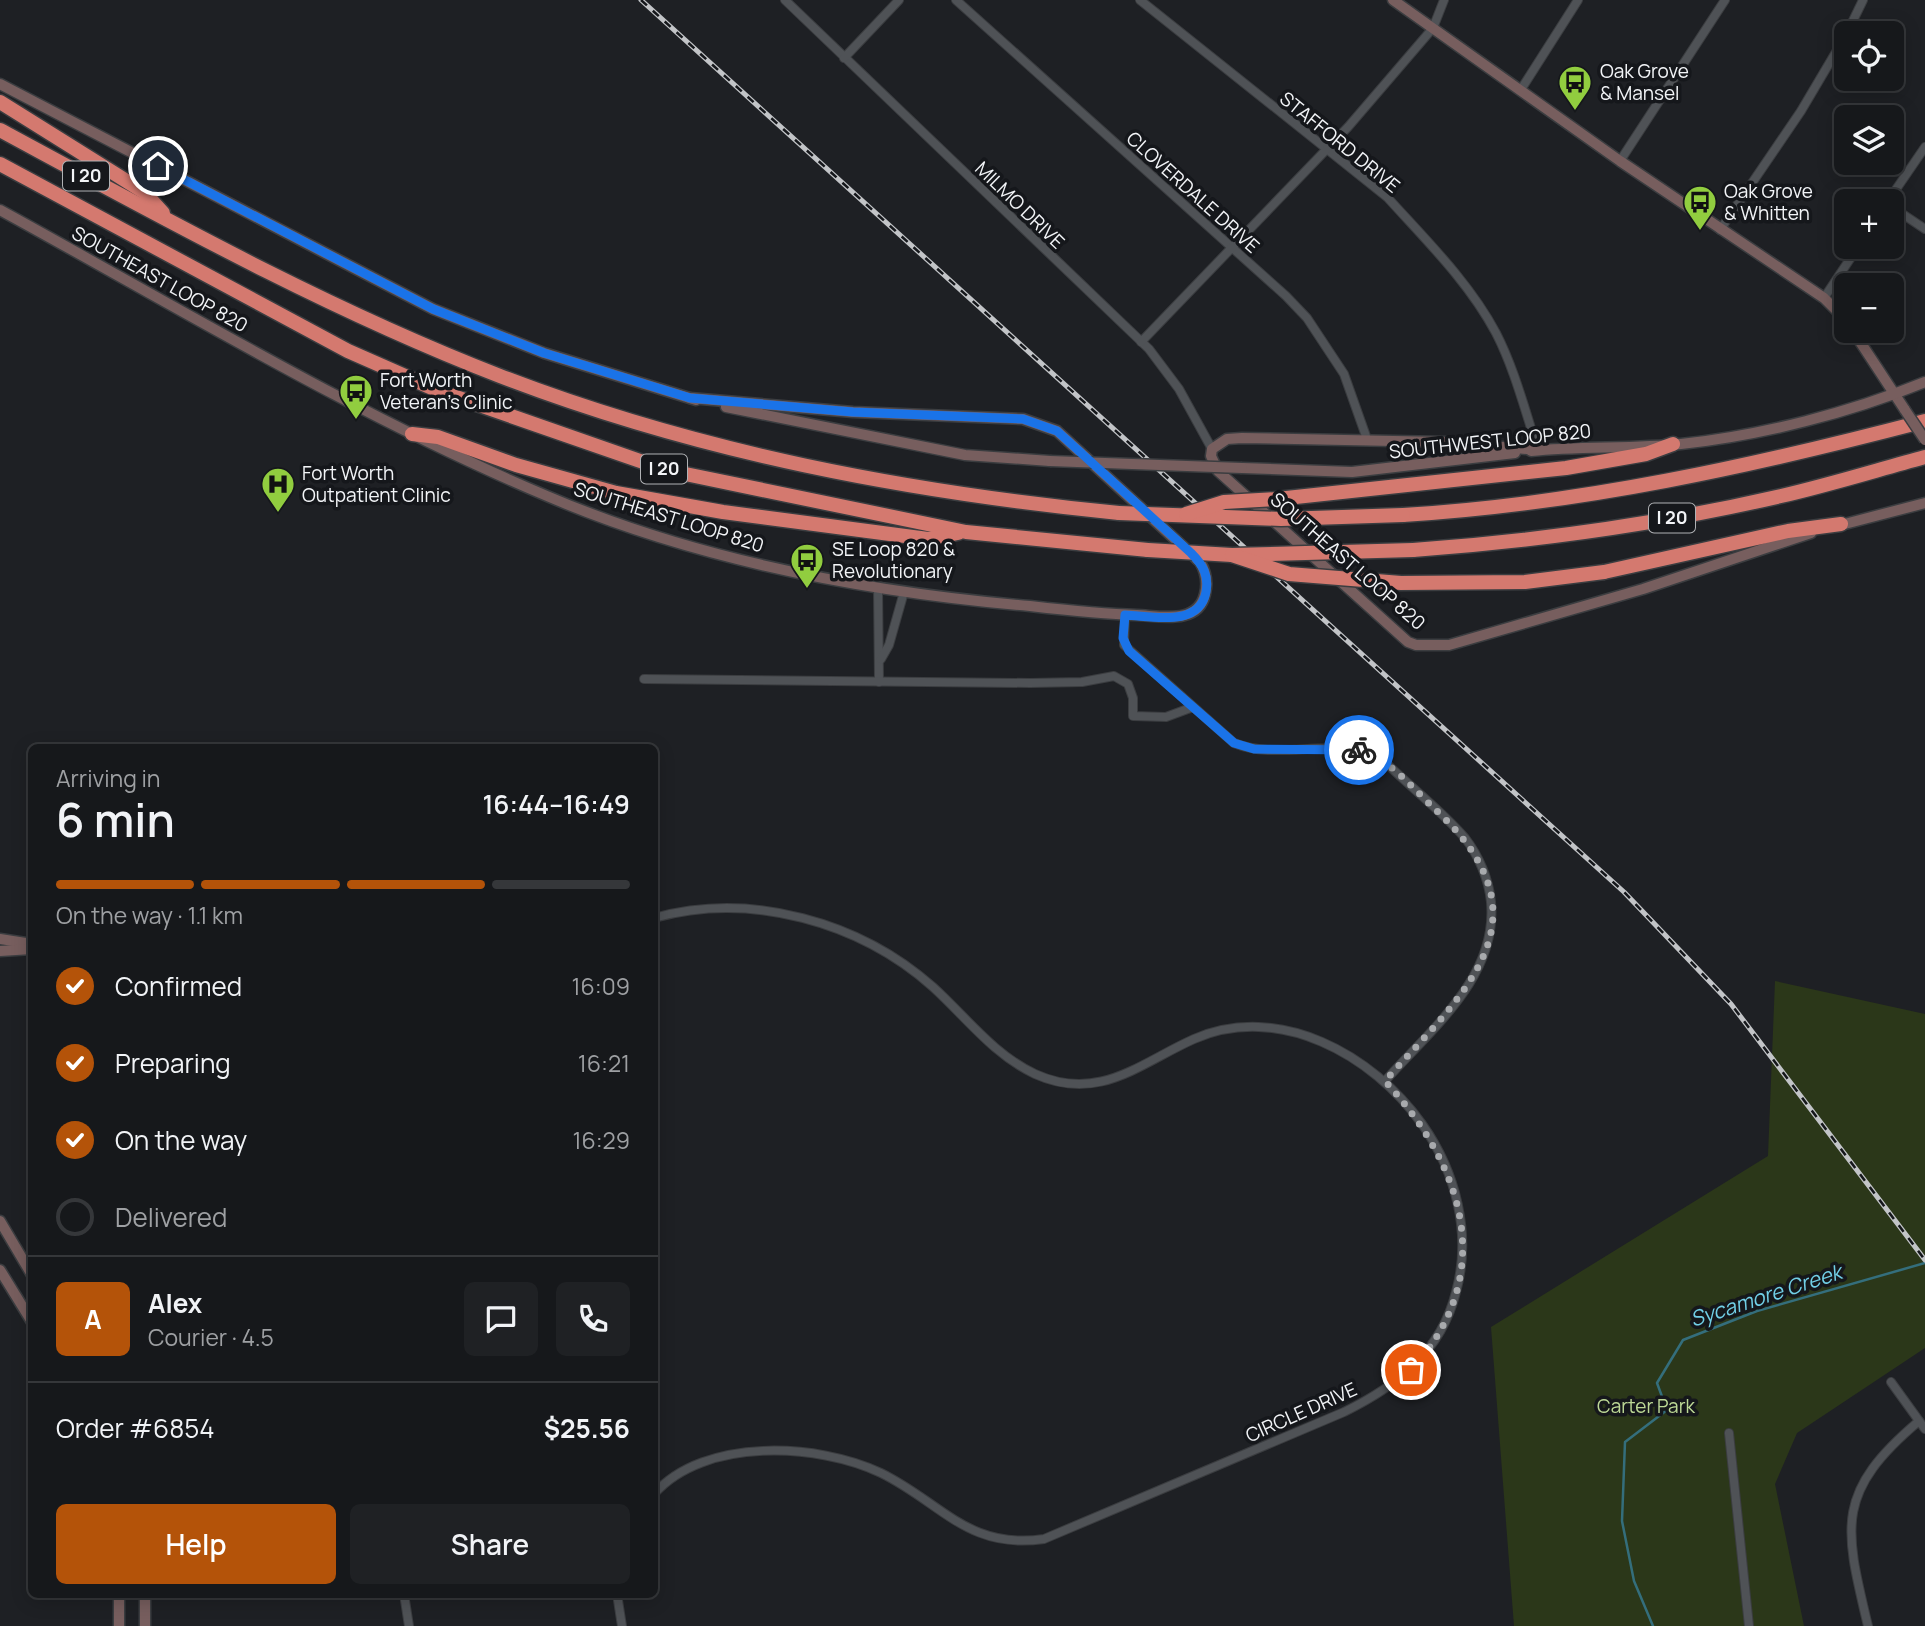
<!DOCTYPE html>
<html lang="en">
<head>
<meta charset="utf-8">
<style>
  :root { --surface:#16181b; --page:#1f2124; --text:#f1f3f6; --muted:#9ea0a3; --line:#35373a; --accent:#b45309 }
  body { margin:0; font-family:Manrope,sans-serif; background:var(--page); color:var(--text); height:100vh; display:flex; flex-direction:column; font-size:26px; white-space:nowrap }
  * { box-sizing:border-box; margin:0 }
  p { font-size:23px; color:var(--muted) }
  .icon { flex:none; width:38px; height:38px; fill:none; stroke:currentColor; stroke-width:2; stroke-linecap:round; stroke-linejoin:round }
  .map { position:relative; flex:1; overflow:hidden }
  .side { position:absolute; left:28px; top:744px; width:630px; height:854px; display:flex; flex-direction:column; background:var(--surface); border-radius:10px; box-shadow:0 4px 18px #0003,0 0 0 2px var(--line) }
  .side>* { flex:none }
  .tools { position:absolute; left:1834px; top:21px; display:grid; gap:14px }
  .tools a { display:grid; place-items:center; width:70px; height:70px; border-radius:10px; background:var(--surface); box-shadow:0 4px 18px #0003,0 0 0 2px var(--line); font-size:35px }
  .pin { position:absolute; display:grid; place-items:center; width:60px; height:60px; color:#fff; margin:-30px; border:4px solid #fff; border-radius:50%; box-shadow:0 2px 7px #0007 }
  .courier { position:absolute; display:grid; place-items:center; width:70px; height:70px; margin:-35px; border:5px solid #1a73e8; border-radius:50%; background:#fff; color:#222; box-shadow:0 2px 9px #0007 }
  .summary em { font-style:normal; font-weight:600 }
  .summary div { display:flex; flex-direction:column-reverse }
  .summary { display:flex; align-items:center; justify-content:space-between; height:119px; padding:0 28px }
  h1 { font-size:46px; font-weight:600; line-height:52px }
  .bar { display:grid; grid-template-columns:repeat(4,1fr); gap:10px 7px; align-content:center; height:84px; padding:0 28px }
  .bar i { height:9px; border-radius:5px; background:var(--line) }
  .bar .active { background:var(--accent) }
  .bar p { grid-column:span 4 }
  .line { display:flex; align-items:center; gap:18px; padding:0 28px; border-top:2px solid var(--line) }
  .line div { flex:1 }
  .round { display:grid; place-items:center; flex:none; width:74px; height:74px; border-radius:10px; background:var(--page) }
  ol { padding:0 28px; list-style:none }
  li { display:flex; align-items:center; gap:21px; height:77px }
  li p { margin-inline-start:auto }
  li .icon { padding:7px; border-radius:50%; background:var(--accent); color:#fff; stroke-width:4 }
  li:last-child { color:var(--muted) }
  li i { width:38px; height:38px; border:4px solid var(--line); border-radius:50% }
  .button { display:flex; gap:14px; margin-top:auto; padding:14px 28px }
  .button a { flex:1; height:80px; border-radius:10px; background:var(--accent); color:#fff; font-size:28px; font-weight:600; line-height:80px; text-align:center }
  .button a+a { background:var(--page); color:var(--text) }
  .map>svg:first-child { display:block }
</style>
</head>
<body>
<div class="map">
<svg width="1925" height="1626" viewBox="0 0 1925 1626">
  <rect width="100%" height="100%" fill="#1e2024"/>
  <path fill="#2b3719" d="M1775 981 1925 1014V1348L1797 1433 1775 1484 1804 1626H1514L1491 1327 1768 1156Z"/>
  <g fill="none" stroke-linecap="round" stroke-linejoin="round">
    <path stroke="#346e7c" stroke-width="2.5" d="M1653 1626 1634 1581 1622 1521 1625 1442 1667 1410 1657 1383 1683 1340 1757 1311 1925 1263"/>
    <defs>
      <g id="street">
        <path d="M785 0 1149 349 1179 389 1212 449"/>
        <path d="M956 0 1286 296 1307 318 1344 374 1367 439"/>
        <path d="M1140 0 1387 197C1425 239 1469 282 1496 333 1515 370 1525 411 1538 450"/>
        <path d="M1847 33 1863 0"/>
        <path d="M844 58 899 0"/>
        <path d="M1520 91 1578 0"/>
        <path d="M1620 161 1725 0"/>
        <path d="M1888 201 1925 147"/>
        <path d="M1892 207 1925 229"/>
        <path d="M1720 230 1801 111 1846 35"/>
        <path d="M1824 298 1858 247"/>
        <path d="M1141 342 1348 127 1433 28 1444 0"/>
        <path d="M878 588 879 682"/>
        <path d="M1125 615 1124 645 1234 743C1281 762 1337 734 1383 760 1409 786 1441 810 1465 838 1479 856 1489 880 1491 902 1498 977 1431 1029 1385 1081"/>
        <path d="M881 659 889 645 904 592"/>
        <path d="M644 679 1030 683 1082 682 1114 676 1128 684 1133 698V716L1166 717 1193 707"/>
        <path d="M654 918C751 891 860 922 933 987 966 1017 994 1055 1035 1074 1099 1103 1140 1063 1194 1039 1279 1002 1373 1055 1422 1124 1456 1172 1472 1234 1456 1292 1441 1352 1397 1386 1344 1412L1044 1539C968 1550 942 1503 881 1473 818 1443 704 1437 654 1494"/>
        <path d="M1891 1382 1925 1429"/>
        <path d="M1729 1433 1749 1626"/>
        <path d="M404 1594 409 1626"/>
        <path d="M617 1594 622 1626"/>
        <path d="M1868 1626C1844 1526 1835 1492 1919 1421"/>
      </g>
      <g id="secondary">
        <path d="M1393 0 1620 161 1824 298 1846 320"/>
        <path d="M0 84 433 309 544 353 696 400"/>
        <path d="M0 210C181 309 357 416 547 496 699 561 866 592 1030 606 1065 610 1101 614 1137 615 1161 616 1198 625 1205 594 1208 582 1206 572 1200 562L1057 431 1023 419 853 412 690 398"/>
        <path d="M1853 331 1905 410"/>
        <path d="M726 407 965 455 1050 461"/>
        <path d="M1538 450 1444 442 1242 438 1227 439 1212 449 1211 456 1218 471 1408 642 1416 645H1449L1643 589 1811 533"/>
        <path d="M1531 451C1581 446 1631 449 1681 444 1763 435 1849 413 1925 382"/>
        <path d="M1242 468 1352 472 1515 453"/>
        <path d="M1837 526 1925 503"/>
        <path d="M0 939 32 944"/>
        <path d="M0 951 32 949"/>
        <path d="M0 1221 32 1275"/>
        <path d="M0 1270 32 1322"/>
        <path d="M119 1626V1594"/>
        <path d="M145 1626V1594"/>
      </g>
      <g id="highway">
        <path d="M0 102 144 192 163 213"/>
        <path d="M0 130C163 218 327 309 500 376 700 453 907 492 1119 513"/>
        <path d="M0 164 348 351 439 391 666 470 966 532 1148 550"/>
        <path d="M412 434 438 437 516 465 616 493 723 512 928 539 958 533"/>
        <path d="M1277 499 1566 468 1646 454 1673 444"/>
        <path d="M1403 515C1581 504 1753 466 1925 421"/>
        <path d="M1413 550C1537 541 1660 524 1781 496 1829 485 1877 470 1925 457"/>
        <path d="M1604 572 1788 531 1841 524"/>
      </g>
    </defs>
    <use href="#street" stroke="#3b3d40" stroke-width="10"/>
    <use href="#secondary" stroke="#3b3d40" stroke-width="13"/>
    <use href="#highway" stroke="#3b3d40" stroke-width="17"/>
    <use href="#street" stroke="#4f5256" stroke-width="8"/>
    <use href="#secondary" stroke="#775e5e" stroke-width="10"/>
    <use href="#highway" stroke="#d4796f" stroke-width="14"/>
    <defs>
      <path id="rail" d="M641 0 1624 892 1731 1004 1925 1260"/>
    </defs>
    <use href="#rail" stroke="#c2c4c7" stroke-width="5"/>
    <use href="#rail" stroke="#15171b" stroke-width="2.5" stroke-dasharray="8" stroke-linecap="butt"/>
    <defs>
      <g id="secondary-bridge">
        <path d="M1905 410 1925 440"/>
        <path d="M1050 461 1242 468"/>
      </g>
      <g id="highway-bridge">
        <path d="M1119 513 1281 519 1403 515"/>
        <path d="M1186 514 1224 502 1277 499"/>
        <path d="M1148 550 1232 555 1413 550"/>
        <path d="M1232 555 1289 574 1401 583 1525 582 1604 572"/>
      </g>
    </defs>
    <use href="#secondary-bridge" stroke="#3b3d40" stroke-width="13" stroke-linecap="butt"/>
    <use href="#highway-bridge" stroke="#3b3d40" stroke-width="17" stroke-linecap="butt"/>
    <use href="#secondary-bridge" stroke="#775e5e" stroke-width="10"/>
    <use href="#highway-bridge" stroke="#d4796f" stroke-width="14"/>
  </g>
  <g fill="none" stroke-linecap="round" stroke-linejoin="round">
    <path stroke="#a8aaad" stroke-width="7" stroke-dasharray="0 12.6" d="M1359 750C1391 759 1414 790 1438 812 1553 921 1464 992 1385 1081 1464 1167 1499 1275 1411 1370"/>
    <path stroke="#1a73e8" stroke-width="9" d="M158 166 433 309 544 353 690 398 853 412 1023 419 1057 431 1191 553C1203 565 1209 575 1206 592 1199 628 1152 616 1125 615L1123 638 1129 651 1234 743 1254 749 1359 750"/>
  </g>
  <defs>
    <symbol id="bus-pin" viewBox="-11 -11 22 30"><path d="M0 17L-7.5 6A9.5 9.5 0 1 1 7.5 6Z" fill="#91cd3f" stroke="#15171b"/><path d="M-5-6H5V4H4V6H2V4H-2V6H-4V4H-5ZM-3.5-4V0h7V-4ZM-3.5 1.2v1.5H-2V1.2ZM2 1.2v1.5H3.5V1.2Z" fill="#111"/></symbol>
    <symbol id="hospital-pin" viewBox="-11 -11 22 30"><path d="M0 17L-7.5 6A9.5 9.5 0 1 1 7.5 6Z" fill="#91cd3f" stroke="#15171b"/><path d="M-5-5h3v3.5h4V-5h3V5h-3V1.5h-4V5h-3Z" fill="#111"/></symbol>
  </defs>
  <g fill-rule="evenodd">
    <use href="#bus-pin" x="1556" y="63" width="38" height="52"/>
    <use href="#bus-pin" x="1681" y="183" width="38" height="52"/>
    <use href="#bus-pin" x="337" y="372" width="38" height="52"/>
    <use href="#hospital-pin" x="259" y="465" width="38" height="52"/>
    <use href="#bus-pin" x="788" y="541" width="38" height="52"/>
  </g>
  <g text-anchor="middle" stroke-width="7" stroke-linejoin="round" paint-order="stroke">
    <g fill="#15171b" stroke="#b0b2b5" stroke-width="2">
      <rect x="63" y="161.5" width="46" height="29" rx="5"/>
      <rect x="641" y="454.5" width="46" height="29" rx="5"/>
      <rect x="1649" y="503.5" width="46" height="29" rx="5"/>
    </g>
    <g font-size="18" font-weight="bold" fill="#f2f4f7">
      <text x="86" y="182">I 20</text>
      <text x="664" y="475">I 20</text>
      <text x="1672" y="524">I 20</text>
    </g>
    <g font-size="19" fill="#f2f4f7" stroke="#15171b" text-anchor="start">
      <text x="1600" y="78">Oak Grove<tspan x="1600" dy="22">&amp; Mansel</tspan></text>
      <text x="1724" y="198">Oak Grove<tspan x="1724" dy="22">&amp; Whitten</tspan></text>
      <text x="380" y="387">Fort Worth<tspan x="380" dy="22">Veteran's Clinic</tspan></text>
      <text x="302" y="480">Fort Worth<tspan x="302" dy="22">Outpatient Clinic</tspan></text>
      <text x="832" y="556">SE Loop 820 &amp;<tspan x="832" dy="22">Revolutionary</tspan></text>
    </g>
    <g font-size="19" fill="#f2f4f7" stroke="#15171b">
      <text transform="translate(1340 142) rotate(39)" y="7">STAFFORD DRIVE</text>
      <text transform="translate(1193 192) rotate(42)" y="7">CLOVERDALE DRIVE</text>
      <text transform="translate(1020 205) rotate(44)" y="7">MILMO DRIVE</text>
      <text transform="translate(160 279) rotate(29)" y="7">SOUTHEAST LOOP 820</text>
      <text transform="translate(1490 441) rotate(-6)" y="7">SOUTHWEST LOOP 820</text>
      <text transform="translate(669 517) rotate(17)" y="7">SOUTHEAST LOOP 820</text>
      <text transform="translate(1348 561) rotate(41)" y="7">SOUTHEAST LOOP 820</text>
      <text transform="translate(1301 1412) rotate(-24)" y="7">CIRCLE DRIVE</text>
    </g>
    <g font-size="19" fill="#bdd996" stroke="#15171b">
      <text x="1646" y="1413">Carter Park</text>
    </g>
    <g font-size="21" font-style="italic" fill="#71cfe6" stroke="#15171b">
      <text transform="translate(1766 1296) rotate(-18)" y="7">Sycamore Creek</text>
    </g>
  </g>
</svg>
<div class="tools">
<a><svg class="icon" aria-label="locate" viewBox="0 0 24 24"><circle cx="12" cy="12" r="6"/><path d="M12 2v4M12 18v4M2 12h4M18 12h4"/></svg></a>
<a><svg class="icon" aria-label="layers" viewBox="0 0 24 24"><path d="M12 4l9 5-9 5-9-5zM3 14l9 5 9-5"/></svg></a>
<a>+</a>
<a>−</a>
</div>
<div class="pin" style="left:1411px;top:1370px;background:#ea580c"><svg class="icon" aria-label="bag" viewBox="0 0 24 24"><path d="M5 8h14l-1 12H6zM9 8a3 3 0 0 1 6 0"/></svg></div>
<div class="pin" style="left:158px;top:166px;background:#1f2937"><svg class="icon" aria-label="home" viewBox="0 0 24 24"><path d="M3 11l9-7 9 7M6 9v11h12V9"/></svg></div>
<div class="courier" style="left:1359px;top:750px"><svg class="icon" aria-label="bike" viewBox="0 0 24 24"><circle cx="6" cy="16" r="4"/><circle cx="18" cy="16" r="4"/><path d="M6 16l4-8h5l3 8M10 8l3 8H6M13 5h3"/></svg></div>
<section class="side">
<div class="summary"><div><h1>6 min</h1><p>Arriving in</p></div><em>16:44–16:49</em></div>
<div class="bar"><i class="active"></i><i class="active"></i><i class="active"></i><i></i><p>On the way · 1.1 km</p></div>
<ol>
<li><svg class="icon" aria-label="check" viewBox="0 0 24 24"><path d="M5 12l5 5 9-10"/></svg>Confirmed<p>16:09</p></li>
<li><svg class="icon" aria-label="check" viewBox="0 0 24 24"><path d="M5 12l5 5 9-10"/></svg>Preparing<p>16:21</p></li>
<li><svg class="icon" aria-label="check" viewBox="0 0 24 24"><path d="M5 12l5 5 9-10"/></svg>On the way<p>16:29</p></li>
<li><i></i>Delivered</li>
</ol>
<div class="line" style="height:126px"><b class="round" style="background:var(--accent);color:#fff">A</b><div><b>Alex</b><p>Courier · 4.5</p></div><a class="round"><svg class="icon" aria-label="chat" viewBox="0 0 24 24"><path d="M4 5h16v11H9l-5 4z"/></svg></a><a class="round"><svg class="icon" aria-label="phone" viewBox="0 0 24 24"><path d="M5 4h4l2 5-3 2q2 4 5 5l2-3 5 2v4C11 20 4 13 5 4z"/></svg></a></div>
<div class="line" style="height:91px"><div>Order #6854</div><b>$25.56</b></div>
<div class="button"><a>Help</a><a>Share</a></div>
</section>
</div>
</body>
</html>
